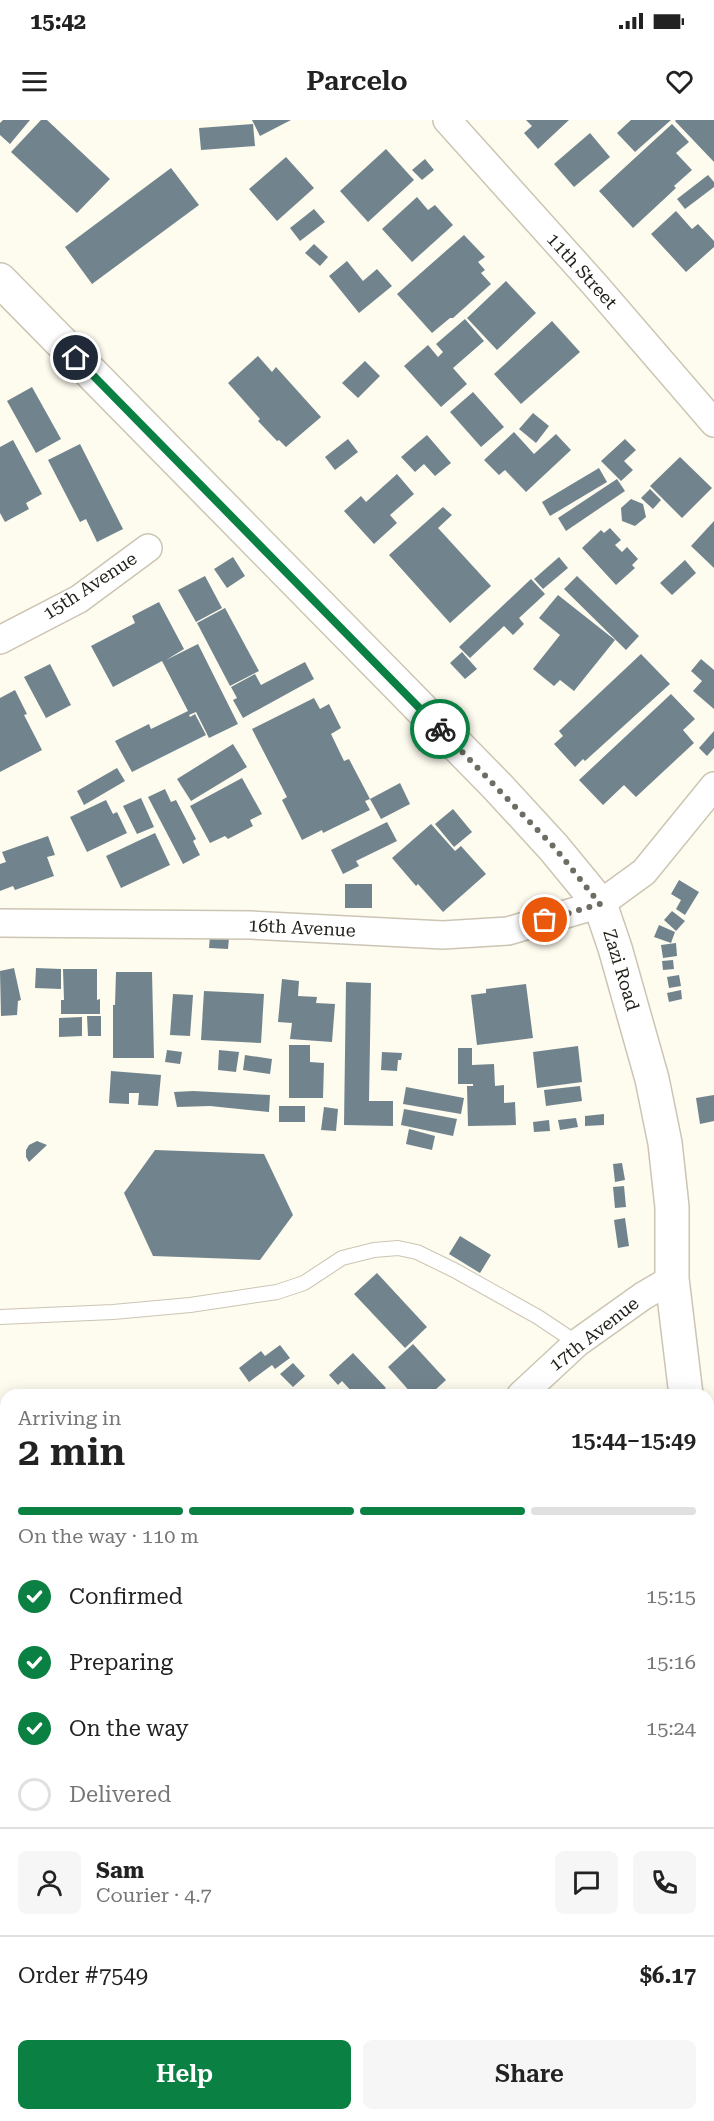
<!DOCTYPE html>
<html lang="en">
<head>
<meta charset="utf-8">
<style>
  :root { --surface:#fff; --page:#f6f6f6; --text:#222; --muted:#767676; --line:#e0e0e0; --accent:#0b8043 }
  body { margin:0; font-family:"Roboto Serif",serif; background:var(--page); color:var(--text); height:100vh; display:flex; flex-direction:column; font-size:22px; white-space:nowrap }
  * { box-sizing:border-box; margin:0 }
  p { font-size:20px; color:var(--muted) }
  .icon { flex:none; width:33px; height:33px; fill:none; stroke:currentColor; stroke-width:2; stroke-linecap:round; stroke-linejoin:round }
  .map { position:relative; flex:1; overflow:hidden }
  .details { position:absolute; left:0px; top:1269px; width:714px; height:732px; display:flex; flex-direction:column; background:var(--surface); border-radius:18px 18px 0 0; box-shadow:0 3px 15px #0003 }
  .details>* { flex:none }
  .pin { position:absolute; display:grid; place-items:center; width:51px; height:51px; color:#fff; margin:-26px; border:3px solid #fff; border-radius:50%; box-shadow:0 2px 6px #0007 }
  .courier { position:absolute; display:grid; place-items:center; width:60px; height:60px; margin:-30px; border:4px solid #0b8043; border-radius:50%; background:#fff; color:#222; box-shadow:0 2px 8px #0007 }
  .summary em { font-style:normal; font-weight:600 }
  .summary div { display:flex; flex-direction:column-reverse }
  .summary { display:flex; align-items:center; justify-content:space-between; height:102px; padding:0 18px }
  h1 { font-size:39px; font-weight:600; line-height:45px }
  .bar { display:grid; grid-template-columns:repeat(4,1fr); gap:9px 6px; align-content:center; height:72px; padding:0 18px }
  .bar i { height:8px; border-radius:4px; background:var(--line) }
  .bar .current { background:var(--accent) }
  .bar p { grid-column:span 4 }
  .line { display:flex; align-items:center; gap:15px; padding:0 18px; border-top:2px solid var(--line) }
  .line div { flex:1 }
  .round { display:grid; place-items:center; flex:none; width:63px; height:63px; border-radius:9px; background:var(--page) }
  ol { padding:0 18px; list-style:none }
  li { display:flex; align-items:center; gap:18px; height:66px }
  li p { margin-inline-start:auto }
  li .icon { padding:6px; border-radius:50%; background:var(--accent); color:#fff; stroke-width:4 }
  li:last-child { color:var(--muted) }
  li i { width:33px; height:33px; border:3px solid var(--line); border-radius:50% }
  .action { display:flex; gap:12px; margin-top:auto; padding:12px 18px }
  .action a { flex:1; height:69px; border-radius:9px; background:var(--accent); color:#fff; font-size:24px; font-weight:600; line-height:69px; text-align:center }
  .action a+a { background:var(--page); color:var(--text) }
  .status { display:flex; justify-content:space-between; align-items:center; height:42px; padding:0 30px; background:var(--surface); direction:ltr }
  .status svg { height:16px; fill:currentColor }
  header { display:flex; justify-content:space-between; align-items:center; height:78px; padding:0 18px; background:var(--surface); font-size:27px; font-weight:600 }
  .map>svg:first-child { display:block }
</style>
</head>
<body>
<div class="status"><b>15:42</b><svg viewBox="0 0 49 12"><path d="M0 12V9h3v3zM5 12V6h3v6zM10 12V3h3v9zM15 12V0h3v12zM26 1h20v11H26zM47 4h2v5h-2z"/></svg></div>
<header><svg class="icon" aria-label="menu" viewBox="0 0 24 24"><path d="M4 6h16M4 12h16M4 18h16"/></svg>Parcelo<svg class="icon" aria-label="heart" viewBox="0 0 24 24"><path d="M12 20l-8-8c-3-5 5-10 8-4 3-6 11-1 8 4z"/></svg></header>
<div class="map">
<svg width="714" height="2001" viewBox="0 0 714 2001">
  <rect width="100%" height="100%" fill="#fefbef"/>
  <g fill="#71848d">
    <path d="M3 0H30L10 24 0 15V3Z"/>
    <path d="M41 0H47L110 59 77 93 11 32Z"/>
    <path d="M252 0H291L260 16Z"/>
    <path d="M526 0H569L538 29 524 13 532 6Z"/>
    <path d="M631 0H671L635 32 617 13Z"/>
    <path d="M676 0H714V42L675 1Z"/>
    <path d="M253 4 255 26 201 30 199 8Z"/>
    <path d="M672 4 689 22 676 33 692 50 674 66 676 68 633 108 599 71Z"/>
    <path d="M590 13 610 37 574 67 554 44Z"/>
    <path d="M386 29 414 60 368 102 340 71Z"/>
    <path d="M286 37 314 68 277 101 249 69Z"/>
    <path d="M425 39 434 50 422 60 412 50Z"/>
    <path d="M171 48 199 85 92 164 65 127Z"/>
    <path d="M708 55 714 62V67L685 89 677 79Z"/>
    <path d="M417 77 428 90 435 85 453 105 412 142 382 109Z"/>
    <path d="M314 89 325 102 300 121 290 108Z"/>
    <path d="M676 91 692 109 698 104 714 121V127L686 152 651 114Z"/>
    <path d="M464 115 485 137 478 142 485 150 481 153 491 164 453 198H450L432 213 397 174Z"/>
    <path d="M314 124 328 137 320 146 305 133Z"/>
    <path d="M347 141 363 161 377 149 392 166 359 193 329 156Z"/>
    <path d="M506 161 536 193 497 230 467 198Z"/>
    <path d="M465 199 484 221 453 248 467 264 441 287 404 246 428 225 438 237 443 232 436 224Z"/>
    <path d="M552 201 580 232 521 284 494 254Z"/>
    <path d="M258 236 272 252 276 247 321 297 286 327 279 320 277 321 258 301 260 299 228 263Z"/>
    <path d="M365 241 380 256 358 278 342 263Z"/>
    <path d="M32 267 61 319 36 333 7 281Z"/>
    <path d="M473 272 504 307 481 327 450 292Z"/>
    <path d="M533 293 549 306 536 323 519 309Z"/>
    <path d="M514 312 534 334 556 314 571 330 526 372 505 350 499 355 484 340Z"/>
    <path d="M427 315 451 343 435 356 424 344 415 352 401 337Z"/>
    <path d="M348 319 358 332 335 350 325 337Z"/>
    <path d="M625 319 636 330 624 341 633 350 621 361 601 341Z"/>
    <path d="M13 320 42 374 26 383 29 389 5 402 0 393V327Z"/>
    <path d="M80 324 123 409 97 422 86 399 80 402 48 340Z"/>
    <path d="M680 337 712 368 682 398 650 366Z"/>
    <path d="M599 348 607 362 550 396 542 382Z"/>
    <path d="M397 354 414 374 390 395 397 403 374 424 344 391 361 376 366 382Z"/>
    <path d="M617 359 625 371 566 411 558 398Z"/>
    <path d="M650 369 661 380 653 389 641 378Z"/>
    <path d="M631 379 643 384 646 397 635 406 622 401 621 388Z"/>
    <path d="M443 387 452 395 438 408 491 466 450 503 389 435Z"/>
    <path d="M714 401V448L691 426Z"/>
    <path d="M610 408 621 420 615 425 622 432 627 427 638 439 632 445 635 448 616 465 582 428 601 410 604 413Z"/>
    <path d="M233 437 245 456 227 468 214 449Z"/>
    <path d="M559 437 568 448 543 469 534 459Z"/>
    <path d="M685 440 696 453 672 475 660 463Z"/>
    <path d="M205 456 222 488 196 502 178 470Z"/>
    <path d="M577 456 639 516 626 530 564 469Z"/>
    <path d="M531 459 545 474 519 498 524 504 513 515 504 506 470 538 459 527Z"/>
    <path d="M558 475 615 520 574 571 560 560 554 566 533 549 560 515 539 498Z"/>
    <path d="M159 482 184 529 166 540 198 524 238 604 209 618 196 592 189 595 190 597 195 594 206 615 132 652 115 621 149 604 151 609 188 591 162 541 113 567 91 526 135 503 132 496Z"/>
    <path d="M225 488 259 551 230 566 197 503Z"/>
    <path d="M462 532 477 549 465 559 450 543Z"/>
    <path d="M641 534 670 564 585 641 583 639 575 647 554 624 563 616 559 611Z"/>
    <path d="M701 539 714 550V589L693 571 702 561 691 551Z"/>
    <path d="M305 542 314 559 243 598 233 580 237 578 231 567 255 554 261 565Z"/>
    <path d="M50 544 71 585 46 598 24 557Z"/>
    <path d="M15 570 27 594 24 595 42 630 0 652V578Z"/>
    <path d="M671 574 695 599 683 610 694 623 636 677 624 665 603 685 579 660Z"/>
    <path d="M314 578 320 589 329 584 341 608 331 614 344 641 349 639 370 679 365 681 370 690 323 713 322 710 302 720 282 680 287 677 252 609Z"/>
    <path d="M714 611V628L707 636 699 628Z"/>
    <path d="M233 624 247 647 191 681 177 659Z"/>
    <path d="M117 648 125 661 84 685 77 671Z"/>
    <path d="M242 658 262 694 250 700 253 706 228 719 225 716 210 723 190 686Z"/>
    <path d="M400 663 410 684 381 699 370 679Z"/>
    <path d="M165 669 171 682 176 680 196 719 193 721 200 735 183 744 148 677Z"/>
    <path d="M141 678 154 707 137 714 123 686Z"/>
    <path d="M106 680 113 694 117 692 127 713 87 732 70 697Z"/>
    <path d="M453 689 472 712 454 727 435 704Z"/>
    <path d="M387 702 397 721 356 741 359 746 343 754 331 730Z"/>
    <path d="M431 704 455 731 461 726 486 754 443 792 418 764 416 766 392 738Z"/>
    <path d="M155 713 170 745 121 768 106 736Z"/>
    <path d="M48 716 55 735 47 737 54 756 15 770 13 766 0 771V744L6 742 2 732Z"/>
    <path d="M679 760 699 772 685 795 676 789 681 780 671 774Z"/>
    <rect x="345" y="764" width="27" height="24"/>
    <path d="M672 791 685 801 676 811 664 800Z"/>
    <path d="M659 805 675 812 671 823 654 817Z"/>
    <path d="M210 816 229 818 228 829 209 828Z"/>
    <path d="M676 823 677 836 663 838 661 825Z"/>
    <path d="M673 840 674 849 663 850 662 841Z"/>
    <path d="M14 848 21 880 18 881 17 895 1 896 0 851Z"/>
    <path d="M36 848 61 849V869L35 868Z"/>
    <path d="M63 849H97V880L100 879V894H61V880H64Z"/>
    <path d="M116 852H152L154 938H113V885H115Z"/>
    <path d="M679 855 681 866 669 868 667 857Z"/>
    <path d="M282 859 299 861 298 876 317 877 316 883 335 884 332 922 290 919 292 903 278 902Z"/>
    <path d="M346 862 371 863 369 981H393V1006L344 1005Z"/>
    <path d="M526 864 533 918 477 925 471 875 486 873V869Z"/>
    <path d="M681 870 682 879 669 882 667 873Z"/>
    <path d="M204 871 264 874 261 923 201 920Z"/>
    <path d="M173 874 193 875 190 916 170 915Z"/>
    <path d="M87 896H101V916H88Z"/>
    <path d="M82 897V916L59 917V898Z"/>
    <path d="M289 925H310V942L324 943 323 978H289Z"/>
    <path d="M578 926 582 962 537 968 533 932Z"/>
    <path d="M458 928H472V945L494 944 495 966 504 965V983L515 982 516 1005 468 1006 467 966H473V964H458Z"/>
    <path d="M167 930 182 932 180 944 165 942Z"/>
    <path d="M219 930 239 932 236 952 218 950Z"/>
    <path d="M382 932 402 933 401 940H398L397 951 381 950Z"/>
    <path d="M245 935 272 939 270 954 243 950Z"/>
    <path d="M111 951 161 955 158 986 138 985 139 973H129V984L109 983Z"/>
    <path d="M580 966 582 981 546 986 544 970Z"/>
    <path d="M406 967 464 978 461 994 403 984Z"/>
    <path d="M193 971 270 975 269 992 210 986 177 987 174 972Z"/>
    <path d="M714 975V1001L700 1004 696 978Z"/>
    <rect x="279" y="986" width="26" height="16"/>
    <path d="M324 987 338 989 336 1011 321 1010Z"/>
    <path d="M404 989 457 999 453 1016 401 1005Z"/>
    <path d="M604 994V1005L585 1006V996Z"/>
    <path d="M576 998 578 1007 560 1010 558 1000Z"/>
    <path d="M549 1000 550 1011 534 1012 533 1002Z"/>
    <path d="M409 1009 435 1016 432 1030 406 1024Z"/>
    <path d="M37 1021 47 1025 29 1042 26 1037V1030L29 1025Z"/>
    <path d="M155 1030 264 1034 293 1095 260 1140 153 1136 124 1073Z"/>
    <path d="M622 1043 625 1060 615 1062 613 1044Z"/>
    <path d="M624 1066 626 1087 615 1088 613 1067Z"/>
    <path d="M625 1098 629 1126 618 1128 614 1100Z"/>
    <path d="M460 1116 491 1135 480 1153 449 1134Z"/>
    <path d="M377 1153 427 1207 405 1228 354 1174Z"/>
    <path d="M413 1224 446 1260 434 1271 438 1275H413L388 1247Z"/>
    <path d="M280 1225 290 1238 275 1249 272 1245 249 1262 239 1248 261 1231 265 1236Z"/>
    <path d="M353 1233 386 1268 381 1272 384 1275H355L342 1261 338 1265 329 1255Z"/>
    <path d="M293 1243 305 1256 293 1267 280 1254Z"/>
    <path d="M0 1563 6 1569V1629L0 1623Z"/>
    <path d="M709 1565 714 1584 712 1600 708 1608Z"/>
    <path d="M712 1796 714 1802V1831L708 1834V1798Z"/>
    <path d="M714 1860V1893L708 1880V1863Z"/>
    <path d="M0 1895 6 1897V1904L0 1917Z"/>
    <path d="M708 1929 714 1942V1981L708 1984Z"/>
    <path d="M6 1976V1995H22L20 2001H12L0 1996V1991Z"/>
    <path d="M60 1995H80L78 2001H58Z"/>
    <path d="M105 1995H138L137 2001H103Z"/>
    <path d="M659 1995H678V1996L661 2000Z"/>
  </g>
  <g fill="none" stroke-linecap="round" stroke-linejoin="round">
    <defs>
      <path id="service" d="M0 1197 113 1192 190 1185 277 1172 304 1163 342 1138 374 1130 398 1128 417 1132 454 1150 538 1197 577 1223"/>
      <g id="minor">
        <path d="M447 0 596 166 714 303"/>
        <path d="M0 520 79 479 148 428"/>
        <path d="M0 803 251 805 443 815 508 811 600 784 644 752 714 666"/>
        <path d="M521 1275 577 1223 643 1176 672 1159"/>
        <path d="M708 1661 714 1656"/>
        <path d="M0 1672 6 1678"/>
        <path d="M0 1765 6 1760"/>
        <path d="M586 2001 587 1995"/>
      </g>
      <g id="tertiary">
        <path d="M0 160 497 666 554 728 600 784 615 828 652 959 665 1023 672 1087V1159L686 1275"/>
        <path d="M708 1411 714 1445"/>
      </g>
    </defs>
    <use href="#service" stroke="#ccc5b3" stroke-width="16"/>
    <use href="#minor" stroke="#ccc5b3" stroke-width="30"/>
    <use href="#tertiary" stroke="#ccc5b3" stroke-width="36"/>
    <use href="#service" stroke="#fff" stroke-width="14"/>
    <use href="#minor" stroke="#fff" stroke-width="27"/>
    <use href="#tertiary" stroke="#fff" stroke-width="33"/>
  </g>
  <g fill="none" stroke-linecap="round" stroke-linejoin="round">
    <path stroke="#6e6c63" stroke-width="6" stroke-dasharray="0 10.8" d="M440 609 555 728 600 784 545 800"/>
    <path stroke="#0b8043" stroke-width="8" d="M76 238 440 609"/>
  </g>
  <g text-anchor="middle" stroke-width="4.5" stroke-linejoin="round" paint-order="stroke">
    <g font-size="18" fill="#211f18" stroke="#fff">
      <text transform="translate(582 151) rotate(48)" y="6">11th Street</text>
      <text transform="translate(90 466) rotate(-33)" y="6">15th Avenue</text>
      <text transform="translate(302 808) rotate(3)" y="6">16th Avenue</text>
      <text transform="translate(621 850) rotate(73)" y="6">Zazi Road</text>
      <text transform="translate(594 1214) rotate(-38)" y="6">17th Avenue</text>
    </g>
  </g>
</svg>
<div class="pin" style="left:545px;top:800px;background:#ea580c"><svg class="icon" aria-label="bag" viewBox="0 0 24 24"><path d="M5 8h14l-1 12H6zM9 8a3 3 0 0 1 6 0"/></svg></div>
<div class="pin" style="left:76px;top:238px;background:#1f2937"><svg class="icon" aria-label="home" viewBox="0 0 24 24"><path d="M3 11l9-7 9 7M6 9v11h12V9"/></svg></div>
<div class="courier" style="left:440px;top:609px"><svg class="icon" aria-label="bike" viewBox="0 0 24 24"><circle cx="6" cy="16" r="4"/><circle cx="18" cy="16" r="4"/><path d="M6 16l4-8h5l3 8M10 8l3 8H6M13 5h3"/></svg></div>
<section class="details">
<div class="summary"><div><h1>2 min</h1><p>Arriving in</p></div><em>15:44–15:49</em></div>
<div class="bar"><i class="current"></i><i class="current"></i><i class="current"></i><i></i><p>On the way · 110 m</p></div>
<ol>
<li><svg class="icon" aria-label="check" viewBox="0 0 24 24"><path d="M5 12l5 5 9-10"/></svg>Confirmed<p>15:15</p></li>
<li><svg class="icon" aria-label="check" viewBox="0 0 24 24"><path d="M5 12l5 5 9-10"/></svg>Preparing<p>15:16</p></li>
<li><svg class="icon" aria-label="check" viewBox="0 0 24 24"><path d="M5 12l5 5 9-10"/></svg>On the way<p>15:24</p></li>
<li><i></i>Delivered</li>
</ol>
<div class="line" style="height:108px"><a class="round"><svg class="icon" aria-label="person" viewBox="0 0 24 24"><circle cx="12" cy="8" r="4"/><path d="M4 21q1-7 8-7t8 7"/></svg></a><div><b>Sam</b><p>Courier · 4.7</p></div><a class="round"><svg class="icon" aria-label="chat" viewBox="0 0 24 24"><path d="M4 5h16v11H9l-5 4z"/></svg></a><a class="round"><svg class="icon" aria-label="phone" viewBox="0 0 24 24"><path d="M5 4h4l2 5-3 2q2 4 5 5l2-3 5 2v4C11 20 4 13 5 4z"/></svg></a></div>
<div class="line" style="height:78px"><div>Order #7549</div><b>$6.17</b></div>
<div class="action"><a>Help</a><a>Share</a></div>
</section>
</div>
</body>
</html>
